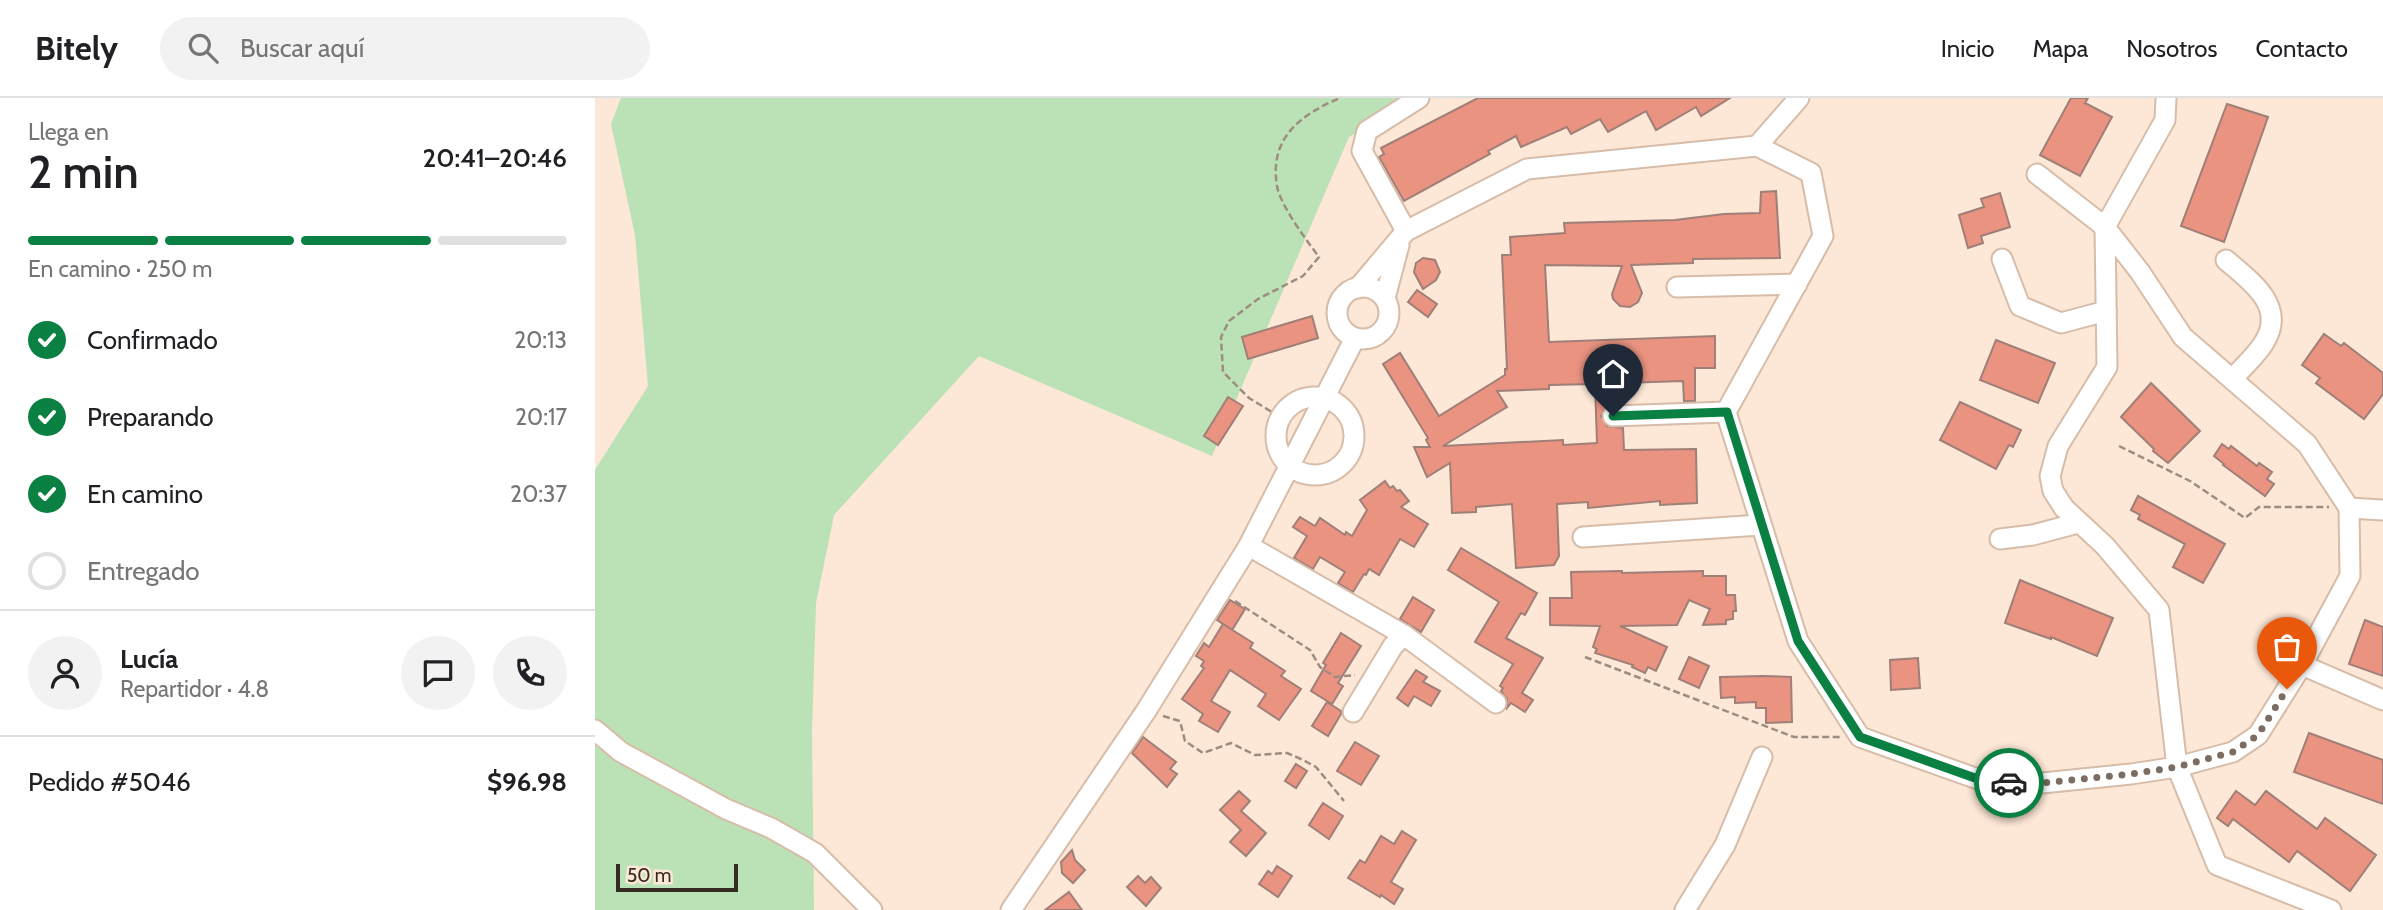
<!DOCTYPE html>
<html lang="es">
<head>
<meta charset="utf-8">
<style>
  :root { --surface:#fff; --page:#f2f2f2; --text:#202124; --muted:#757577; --line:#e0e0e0; --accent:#0b8043 }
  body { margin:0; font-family:Cabin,sans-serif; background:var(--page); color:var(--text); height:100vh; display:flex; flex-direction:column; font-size:26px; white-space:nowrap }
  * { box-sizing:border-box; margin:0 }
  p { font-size:23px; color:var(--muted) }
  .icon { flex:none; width:38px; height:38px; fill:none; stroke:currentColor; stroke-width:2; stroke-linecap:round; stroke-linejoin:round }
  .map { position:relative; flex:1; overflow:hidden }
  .side { display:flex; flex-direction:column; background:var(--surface); width:595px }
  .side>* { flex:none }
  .scale { position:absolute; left:21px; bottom:18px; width:122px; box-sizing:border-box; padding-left:7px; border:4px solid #352b23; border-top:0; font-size:19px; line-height:24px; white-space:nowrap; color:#352b23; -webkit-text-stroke:5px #fde7d6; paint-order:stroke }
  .pin { position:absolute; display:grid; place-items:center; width:60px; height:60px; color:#fff; margin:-72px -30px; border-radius:50% 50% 50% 0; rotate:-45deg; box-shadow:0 0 7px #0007 }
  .pin .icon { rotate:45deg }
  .courier { position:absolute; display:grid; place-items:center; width:70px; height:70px; margin:-35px; border:5px solid #0b8043; border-radius:50%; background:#fff; color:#222; box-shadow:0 2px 9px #0007 }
  .summary em { font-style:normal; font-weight:600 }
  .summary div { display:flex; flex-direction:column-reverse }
  .summary { display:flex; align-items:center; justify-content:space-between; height:119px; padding:0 28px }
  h1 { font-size:46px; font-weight:600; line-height:52px }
  .bar { display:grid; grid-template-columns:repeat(4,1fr); gap:10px 7px; align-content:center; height:84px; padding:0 28px }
  .bar i { height:9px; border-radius:5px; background:var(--line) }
  .bar .active { background:var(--accent) }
  .bar p { grid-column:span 4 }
  .line { display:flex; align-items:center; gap:18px; padding:0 28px; border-top:2px solid var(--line) }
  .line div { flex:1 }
  .round { display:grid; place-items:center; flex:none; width:74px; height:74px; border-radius:37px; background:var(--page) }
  ol { padding:0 28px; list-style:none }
  li { display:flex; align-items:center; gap:21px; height:77px }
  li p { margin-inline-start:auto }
  li .icon { padding:7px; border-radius:50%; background:var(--accent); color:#fff; stroke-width:4 }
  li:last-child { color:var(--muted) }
  li i { width:38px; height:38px; border:4px solid var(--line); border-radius:50% }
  header { display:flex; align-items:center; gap:42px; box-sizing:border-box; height:98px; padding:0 35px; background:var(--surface); border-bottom:2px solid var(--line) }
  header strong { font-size:33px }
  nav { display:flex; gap:38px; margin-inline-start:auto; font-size:24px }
  .search { width:490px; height:63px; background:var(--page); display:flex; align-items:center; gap:18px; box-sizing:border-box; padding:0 24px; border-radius:38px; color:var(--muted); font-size:26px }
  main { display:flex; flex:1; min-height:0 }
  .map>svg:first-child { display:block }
</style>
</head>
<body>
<header>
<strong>Bitely</strong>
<div class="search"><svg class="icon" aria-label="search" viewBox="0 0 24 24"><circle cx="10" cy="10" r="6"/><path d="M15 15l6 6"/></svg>Buscar aquí</div>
<nav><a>Inicio</a><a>Mapa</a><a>Nosotros</a><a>Contacto</a></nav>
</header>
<main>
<section class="side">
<div class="summary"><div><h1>2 min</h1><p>Llega en</p></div><em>20:41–20:46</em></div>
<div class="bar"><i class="active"></i><i class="active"></i><i class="active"></i><i></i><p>En camino · 250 m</p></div>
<ol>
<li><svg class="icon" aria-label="check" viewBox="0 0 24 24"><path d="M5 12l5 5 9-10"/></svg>Confirmado<p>20:13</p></li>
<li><svg class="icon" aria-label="check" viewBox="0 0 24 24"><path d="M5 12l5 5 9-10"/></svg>Preparando<p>20:17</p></li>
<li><svg class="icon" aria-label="check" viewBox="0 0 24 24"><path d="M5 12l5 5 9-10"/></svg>En camino<p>20:37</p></li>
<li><i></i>Entregado</li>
</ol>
<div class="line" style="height:126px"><a class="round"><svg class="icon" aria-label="person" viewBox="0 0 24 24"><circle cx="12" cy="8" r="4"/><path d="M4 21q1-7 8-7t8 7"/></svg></a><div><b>Lucía</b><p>Repartidor · 4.8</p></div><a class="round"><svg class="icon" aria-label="chat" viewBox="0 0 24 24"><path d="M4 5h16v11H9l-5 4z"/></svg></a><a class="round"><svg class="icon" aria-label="phone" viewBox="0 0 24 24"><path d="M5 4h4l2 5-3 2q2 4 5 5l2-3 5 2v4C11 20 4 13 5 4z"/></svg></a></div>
<div class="line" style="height:91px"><div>Pedido #5046</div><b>$96.98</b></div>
</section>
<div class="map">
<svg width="1788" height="812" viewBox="0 0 1788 812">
  <rect width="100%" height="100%" fill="#fde7d6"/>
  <path fill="#bae2b6" d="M26 0H824L754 39 617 358 384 258 239 417 221 505 217 634 219 812H0V372L53 288 40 137 16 26Z"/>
  <g fill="#ea9381" stroke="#9f7f78" stroke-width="2" fill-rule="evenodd">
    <path d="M883 0H1135L1106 18 1101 9 1061 32 1051 13 1013 34 1005 21 976 36 972 29 926 49 921 38 893 53 895 56 809 103 784 59 789 56 786 50Z"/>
    <path d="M1476 0H1493L1490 5 1517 19 1485 78 1445 57Z"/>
    <path d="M1632 6 1673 19 1629 144 1586 128Z"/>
    <path d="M1181 93 1185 160 1098 161V165L1036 167 1047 195 1043 204 1035 209 1025 208 1018 201 1017 196 1027 168 950 167 954 244 1120 238V270H1100V303H1089L1088 283 1027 285V305L1012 307 1006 318 1012 328 1028 330 1029 352 1101 351 1102 405 1065 407V403L993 410V404L962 406 964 458 959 467 921 470 917 406 881 409V414L857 415 855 365 832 379 819 349H835L831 342 833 340 788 266 805 255 844 318 910 277V271H912L907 157H916L915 139 970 135 969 125 1080 122 1129 116 1165 115 1166 94ZM1000 286 1002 345 968 347V342L848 348 912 309 902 293 954 291V287Z"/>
    <path d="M1405 95 1415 129 1386 138 1388 145 1373 150 1364 117 1389 109 1386 101Z"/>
    <path d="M828 160 840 162 845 174 841 182 828 191 819 174 821 165Z"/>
    <path d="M822 192 842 206 833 219 813 204Z"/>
    <path d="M717 218 723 240 653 261 647 239Z"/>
    <path d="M1729 236 1746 248 1749 245 1788 275V296L1769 321 1721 285 1725 280 1707 267Z"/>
    <path d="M1401 242 1460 265 1443 305 1385 282Z"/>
    <path d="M1556 285 1605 333 1573 365 1558 353 1559 351 1526 319Z"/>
    <path d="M633 299 648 308 623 347 609 338Z"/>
    <path d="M1365 304 1426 332 1418 349 1414 347 1401 371 1345 342Z"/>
    <path d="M1627 346 1634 351 1636 348 1662 368 1664 365 1677 374 1672 381 1679 386 1670 398 1628 367 1629 366 1619 358Z"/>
    <path d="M790 383 795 390 798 388 802 393 805 392 814 403 806 409 833 426 819 449 805 441 784 477 774 471 771 477 769 476 758 494 743 485 750 474 725 459 718 471 699 460 712 438 698 429 705 419 720 428 725 420 750 437 751 434 757 438 772 412 765 402Z"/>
    <path d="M1543 398 1630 446 1608 485 1578 469 1590 446 1543 421 1545 417 1536 412Z"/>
    <path d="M866 450 942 495 930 517 926 515 911 540 948 560 927 595 938 602 930 614 916 605 912 610V601L906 593 908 590 905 588 918 566 880 544 904 504 853 472Z"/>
    <path d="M1027 473V475L1108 473V478H1131V497H1140L1141 513H1138V521L1131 522V526L1108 527 1115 511 1094 502 1082 527 1025 528 1072 549 1061 573 1053 569 1050 575 1037 569 1038 567 1000 555 1002 551 998 549 1005 528 955 527V500H977L976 474Z"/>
    <path d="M1425 482 1518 520 1502 558 1456 539V541L1410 525Z"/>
    <path d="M818 499 839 512 826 534 805 521Z"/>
    <path d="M635 502 650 511 637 532 622 522Z"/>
    <path d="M1770 522 1788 529V578L1754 566Z"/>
    <path d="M628 526 658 545 655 550 690 573 686 578 706 591 684 622 663 608 671 596 635 572 616 603 635 614 623 634 604 623 608 616 587 601 609 570 606 568 609 563 601 558 609 545 614 549Z"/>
    <path d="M746 535 766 548 743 585 748 588 737 606 716 593 731 567 728 565Z"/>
    <path d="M1094 559 1114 568 1104 590 1084 581Z"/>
    <path d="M1323 560 1325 590 1296 592 1295 562Z"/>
    <path d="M821 572 832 579 828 584 845 593 836 608 819 598 813 608 802 600Z"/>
    <path d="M1168 578 1196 579 1197 624 1171 625V610H1161V604L1140 605V599L1126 600 1125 579Z"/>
    <path d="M732 604 746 613V616L733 638 717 628Z"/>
    <path d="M1714 635 1788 662V706L1699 674Z"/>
    <path d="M548 639 581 664 575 671 582 676 572 689 537 655Z"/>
    <path d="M760 644 784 658 766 687 742 673Z"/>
    <path d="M701 666 712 673 701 690 690 683Z"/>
    <path d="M644 693 655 703 646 713 671 735 651 758 635 744 646 732 625 712Z"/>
    <path d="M1641 693 1660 707 1671 693 1722 731 1730 720 1781 757 1755 793 1702 753 1694 764 1638 721 1633 728 1622 720Z"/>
    <path d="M728 705 748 718 734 741 714 727Z"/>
    <path d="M807 733 821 742 796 784 808 791 799 806 786 797 785 799 753 780 765 762 770 765 786 738 799 746Z"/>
    <path d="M477 752 480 762 490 772 478 785 467 775 466 764Z"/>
    <path d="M682 768 697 778 683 799 664 786 673 773 677 776Z"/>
    <path d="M543 778 550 785 556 779 566 790 551 808 532 789Z"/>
    <path d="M474 794 487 812H450Z"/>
  </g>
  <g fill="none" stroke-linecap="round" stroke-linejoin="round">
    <defs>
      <g id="minor">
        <path d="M1571 0 1570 22 1510 129 1512 269 1463 348 1455 378 1458 393 1469 410 1510 448 1564 512 1582 669 1622 767 1736 812"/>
        <path d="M1162 48 1204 0"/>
        <path d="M811 133 767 53 772 33 824 0"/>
        <path d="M1407 161 1425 208 1466 225 1511 213"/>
        <path d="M1631 162C1655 183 1691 207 1670 243 1662 257 1648 269 1637 281"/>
        <path d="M1082 189 1202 186"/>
        <circle cx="768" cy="215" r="26"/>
        <path d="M763 190 811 133 932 71 1162 48 1216 75 1228 138 1131 314 1203 543 1265 639 1394 685 1437 686 1536 676 1582 669 1638 654 1663 637 1707 567 1755 478 1754 410 1712 346 1588 239 1545 174 1510 129 1442 76"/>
        <path d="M790 200 804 147"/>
        <circle cx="720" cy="338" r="39"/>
        <path d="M1018 318 1131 314"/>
        <path d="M1754 410 1788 412"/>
        <path d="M988 439 1165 427"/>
        <path d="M1405 441 1438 437 1483 425"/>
        <path d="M654 448 809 537 901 605"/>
        <path d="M1707 567 1788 602"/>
        <path d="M758 614 798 548 809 537"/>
        <path d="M0 632 26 654 131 711 176 730 220 755 277 812"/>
        <path d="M416 812 551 613 653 449 760 240"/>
        <path d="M1090 812 1130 747 1167 659"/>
      </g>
    </defs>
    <use href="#minor" stroke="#d7bca8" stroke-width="23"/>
    <g stroke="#9d8d80" stroke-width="2.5" stroke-dasharray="7 3.5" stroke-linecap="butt">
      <path d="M685 319 654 300 628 274 626 239 634 223 663 201 708 178 724 159C712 143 685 107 682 88 674 40 705 17 745 0"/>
      <path d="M1524 348 1595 383 1650 420 1664 409H1734"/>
      <path d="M640 503 715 552 725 569 740 579 760 577"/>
      <path d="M990 559 1199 639H1245"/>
      <path d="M568 618 585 623 590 643 608 655 636 645 660 657 692 655 706 661 721 669 749 703"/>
    </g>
    <use href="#minor" stroke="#fff" stroke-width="19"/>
  </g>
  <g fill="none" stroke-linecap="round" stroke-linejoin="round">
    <path stroke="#7b6d62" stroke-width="7" stroke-dasharray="0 12.6" d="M1414 685 1437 686 1536 676 1582 669 1638 654 1663 637 1692 591"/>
    <path stroke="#0b8043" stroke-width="9" d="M1018 318 1132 314 1203 543 1265 639 1394 685H1414"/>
  </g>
</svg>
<div class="scale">50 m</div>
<div class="pin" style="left:1692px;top:591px;background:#ea580c"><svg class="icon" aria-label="bag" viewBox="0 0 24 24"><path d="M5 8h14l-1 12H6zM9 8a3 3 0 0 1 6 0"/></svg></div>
<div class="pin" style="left:1018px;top:318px;background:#1f2937"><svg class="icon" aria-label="home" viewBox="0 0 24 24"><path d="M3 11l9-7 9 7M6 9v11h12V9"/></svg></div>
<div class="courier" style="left:1414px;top:685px"><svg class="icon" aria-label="car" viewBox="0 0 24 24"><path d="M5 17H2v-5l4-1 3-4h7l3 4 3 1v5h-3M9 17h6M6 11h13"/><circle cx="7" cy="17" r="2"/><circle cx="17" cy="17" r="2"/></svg></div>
</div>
</main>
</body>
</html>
